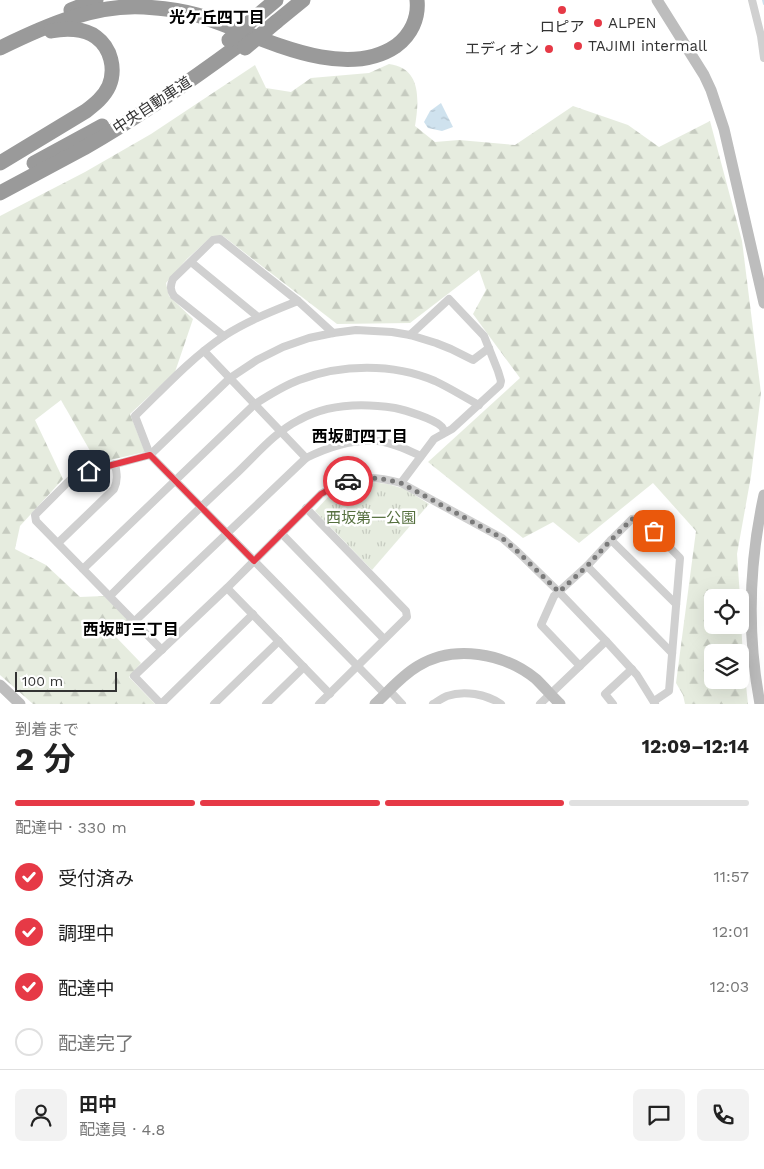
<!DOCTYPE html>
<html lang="ja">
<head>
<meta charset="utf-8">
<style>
  :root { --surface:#fff; --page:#f2f2f2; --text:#222; --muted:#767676; --line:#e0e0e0; --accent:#e63946 }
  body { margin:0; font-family:"Work Sans","Noto Sans JP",sans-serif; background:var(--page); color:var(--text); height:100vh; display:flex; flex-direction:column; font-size:19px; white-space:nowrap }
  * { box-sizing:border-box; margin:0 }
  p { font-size:16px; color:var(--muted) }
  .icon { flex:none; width:28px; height:28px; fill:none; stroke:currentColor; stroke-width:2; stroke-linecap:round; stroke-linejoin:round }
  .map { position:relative; height:704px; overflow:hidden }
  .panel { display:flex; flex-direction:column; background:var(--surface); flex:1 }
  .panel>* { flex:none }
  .fabs { position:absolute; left:704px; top:589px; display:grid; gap:10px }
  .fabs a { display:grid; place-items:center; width:45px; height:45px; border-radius:8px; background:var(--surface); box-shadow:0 5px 20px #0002; font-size:25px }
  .scale { position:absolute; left:15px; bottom:12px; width:102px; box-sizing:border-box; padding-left:5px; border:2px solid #333; border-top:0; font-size:14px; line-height:18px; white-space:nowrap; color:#333; -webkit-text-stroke:4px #fff; paint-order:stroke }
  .pin { position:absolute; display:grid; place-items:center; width:42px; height:42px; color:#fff; margin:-21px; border-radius:10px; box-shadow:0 2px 8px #0006 }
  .courier { position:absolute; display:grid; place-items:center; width:50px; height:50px; margin:-25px; border:4px solid #e63946; border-radius:50%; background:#fff; color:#222; box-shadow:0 1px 6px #0007 }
  .head em { font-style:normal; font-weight:700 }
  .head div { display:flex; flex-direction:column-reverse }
  .head { display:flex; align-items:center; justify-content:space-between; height:85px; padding:0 15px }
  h1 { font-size:32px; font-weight:700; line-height:38px }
  .bar { display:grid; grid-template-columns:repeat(4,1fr); gap:8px 5px; align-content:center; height:60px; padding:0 15px }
  .bar i { height:6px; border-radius:4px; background:var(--line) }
  .bar .selected { background:var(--accent) }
  .bar p { grid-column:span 4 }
  .line { display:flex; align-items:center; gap:12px; padding:0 15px; border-top:1px solid var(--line) }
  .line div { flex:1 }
  .round { display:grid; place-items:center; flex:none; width:52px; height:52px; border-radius:8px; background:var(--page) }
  ol { padding:0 15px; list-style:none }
  li { display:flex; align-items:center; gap:15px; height:55px }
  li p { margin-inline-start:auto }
  li .icon { padding:5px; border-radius:50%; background:var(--accent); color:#fff; stroke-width:4 }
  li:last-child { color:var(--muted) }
  li i { width:28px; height:28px; border:2px solid var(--line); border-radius:50% }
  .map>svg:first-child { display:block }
</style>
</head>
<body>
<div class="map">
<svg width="764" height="704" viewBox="0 0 764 704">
  <defs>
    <pattern id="forest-firs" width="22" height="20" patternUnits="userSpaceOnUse" patternTransform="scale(1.25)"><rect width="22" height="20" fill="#e6ecdf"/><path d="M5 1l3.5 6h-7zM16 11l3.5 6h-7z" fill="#c6cbc0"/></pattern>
    <pattern id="park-tufts" width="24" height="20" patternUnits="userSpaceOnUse" patternTransform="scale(1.25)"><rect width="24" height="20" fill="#e6ecdf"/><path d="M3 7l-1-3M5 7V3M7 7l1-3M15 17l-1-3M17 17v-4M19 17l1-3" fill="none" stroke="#c6cbc0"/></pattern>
    <pattern id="water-ripples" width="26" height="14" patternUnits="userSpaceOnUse" patternTransform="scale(1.25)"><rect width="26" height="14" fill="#cfe2ee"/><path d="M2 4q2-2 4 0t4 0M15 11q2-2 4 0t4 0" fill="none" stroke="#b2c2cd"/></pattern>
  </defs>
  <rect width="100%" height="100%" fill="#fff"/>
  <path fill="url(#forest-firs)" fill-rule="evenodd" d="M389 64C422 68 419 101 415 126L435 142 459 140 515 145 573 106 628 125 659 147 710 121 742 241 761 393 751 476 737 554 740 597 712 598V625H740V604L743 657 748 704H685L683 695 676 683 696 531 653 483 579 543 553 522 523 538 428 462 520 378 473 314 486 290 479 270 410 323 337 324 223 236 210 238 187 259 166 283 169 296 193 319 175 372 130 414 145 452 97 463 61 400 35 420 63 479 20 526 15 549 46 565 80 597 104 596 130 622 115 636 141 663 129 677 155 704H33L0 675V216L85 172 151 134 255 65 266 88 291 92 311 78 369 73ZM712 652H740V680H712Z"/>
  <path fill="url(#park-tufts)" d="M371 482 388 484 405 489 429 504 372 570 315 511 329 496 351 487Z"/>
  <path fill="url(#water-ripples)" d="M441 103 453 127 442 131 428 128 424 122 430 111Z"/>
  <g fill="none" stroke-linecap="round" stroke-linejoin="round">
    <path stroke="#cfe2ee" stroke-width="2" d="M763 0 764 4"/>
    <g stroke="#d0d0d0" stroke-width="8">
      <path d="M752 0 761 36 764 58"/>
      <path d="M191 262 258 317"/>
      <path d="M298 301C273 311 247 321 224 336 191 358 163 389 135 416L150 455 385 694"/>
      <path d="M224 336 174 296C170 290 170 286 173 279L213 240 220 239 298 301 333 333"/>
      <path d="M204 351 306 458"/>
      <path d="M401 483 434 439 452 429 500 385 501 381 498 371 484 336 449 299 410 335"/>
      <path d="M306 508 406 611 407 617 319 704"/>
      <path d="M281 533 384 639"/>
      <path d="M611 540 676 604"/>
      <path d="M58 543 114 489C118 480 117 474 115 464"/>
      <path d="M587 566 672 653"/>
      <path d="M83 569 255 404C269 395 283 386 299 380 341 364 393 363 435 381 450 388 464 397 479 405"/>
      <path d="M227 588 330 694"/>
      <path d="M110 596C152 554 195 512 238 472 257 454 275 432 299 420 327 404 363 403 395 408 405 410 434 419 441 426 443 427 443 430 445 432"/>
      <path d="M253 614 161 704 134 676 227 588 321 494C326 491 332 487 338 484 358 475 380 477 401 483L502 538 518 552 559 592 606 641 540 704"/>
      <path d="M135 621 306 458C328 447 352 439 377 441 392 442 407 450 421 456"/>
      <path d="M606 641 637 675 655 704"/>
      <path d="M162 650 36 521 35 515 75 475 150 455 230 378 257 360 283 347 309 338 333 333 356 330 392 332 410 335 436 343 451 349 473 360 489 348"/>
      <path d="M580 666 541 625 554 596 587 566 611 540 632 519 641 518 680 558 669 691 654 701"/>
      <path d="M389 690 402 704"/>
      <path d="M214 704 279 641"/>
      <path d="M266 704 304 667"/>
      <path d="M433 704C438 701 442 698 447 696 464 690 486 694 501 704"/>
      <path d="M613 704 605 694 632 669"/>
    </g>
    <g stroke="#bdbdbd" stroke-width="11">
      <path d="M657 0 704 75 711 90 724 129 764 303"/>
      <path d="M0 685 20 704"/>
      <path d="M375 704C389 691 401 676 418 666 454 644 504 653 536 679 544 687 552 696 560 704"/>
      <path d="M760 704C747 635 749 563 764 495"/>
    </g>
    <g stroke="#9a9a9a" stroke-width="15">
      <path d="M71 10 96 0"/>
      <path d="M257 16 276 0"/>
      <path d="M276 22 303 0"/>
      <path d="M0 48C45 26 94 4 144 7 162 8 180 10 197 15 253 32 340 84 396 46 411 35 419 18 417 0"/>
      <path d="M0 163 86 111C95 104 104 97 109 86 116 69 111 48 96 37 84 28 65 28 51 31"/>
      <path d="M34 163 102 126"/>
      <path d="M0 193C28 178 56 163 84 148 138 117 189 82 239 45"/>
    </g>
    <g stroke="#9a9a9a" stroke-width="15">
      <path d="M229 40 257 16"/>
      <path d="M245 48 276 22"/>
    </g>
  </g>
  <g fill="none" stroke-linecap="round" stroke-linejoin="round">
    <path stroke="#7a7a7a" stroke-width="5" stroke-dasharray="0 9" d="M348 481C365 476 383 478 401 483L502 538 518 552 559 592 587 566 611 540 632 519 641 518 654 531"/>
    <path stroke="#e63946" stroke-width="6" d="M89 471 150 455 254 561 321 494 339 484 348 481"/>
  </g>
  <g fill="#e63946" stroke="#fff" stroke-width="2">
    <circle cx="562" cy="10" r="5"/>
    <circle cx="598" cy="23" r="5"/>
    <circle cx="578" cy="46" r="5"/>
    <circle cx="549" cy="49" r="5"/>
  </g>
  <g text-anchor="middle" stroke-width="5" stroke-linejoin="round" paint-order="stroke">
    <g font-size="15" fill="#333" stroke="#fff" text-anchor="start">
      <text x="608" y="28">ALPEN</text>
      <text x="562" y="32" text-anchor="middle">ロピア</text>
      <text x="588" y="51">TAJIMI intermall</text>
      <text x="539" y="54" text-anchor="end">エディオン</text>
    </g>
    <g font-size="15" fill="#333" stroke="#fff">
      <text transform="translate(152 105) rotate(-33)" y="5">中央自動車道</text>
    </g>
    <g font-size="15" fill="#56703f" stroke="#fff">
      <text x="371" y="523">西坂第一公園</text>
    </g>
    <g font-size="16" font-weight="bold" fill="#000" stroke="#fff">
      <text x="217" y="23">光ケ丘四丁目</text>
      <text x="360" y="442">西坂町四丁目</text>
      <text x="131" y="635">西坂町三丁目</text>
    </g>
  </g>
</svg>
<div class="fabs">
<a><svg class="icon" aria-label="locate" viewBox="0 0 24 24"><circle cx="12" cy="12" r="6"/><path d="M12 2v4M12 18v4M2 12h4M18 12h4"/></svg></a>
<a><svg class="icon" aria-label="layers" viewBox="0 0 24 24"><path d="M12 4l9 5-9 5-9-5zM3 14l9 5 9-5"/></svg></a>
</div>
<div class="scale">100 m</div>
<div class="pin" style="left:654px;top:531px;background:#ea580c"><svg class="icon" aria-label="bag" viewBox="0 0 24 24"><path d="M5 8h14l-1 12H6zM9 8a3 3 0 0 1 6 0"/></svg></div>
<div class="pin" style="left:89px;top:471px;background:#1f2937"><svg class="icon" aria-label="home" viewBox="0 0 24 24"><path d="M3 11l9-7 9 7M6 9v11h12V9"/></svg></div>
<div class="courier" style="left:348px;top:481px"><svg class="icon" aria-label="car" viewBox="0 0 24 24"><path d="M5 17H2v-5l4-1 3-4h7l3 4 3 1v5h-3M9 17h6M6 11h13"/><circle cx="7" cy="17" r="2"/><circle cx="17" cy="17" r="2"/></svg></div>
</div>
<section class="panel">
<div class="head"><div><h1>2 分</h1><p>到着まで</p></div><em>12:09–12:14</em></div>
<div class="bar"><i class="selected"></i><i class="selected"></i><i class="selected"></i><i></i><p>配達中 · 330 m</p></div>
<ol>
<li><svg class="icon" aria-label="check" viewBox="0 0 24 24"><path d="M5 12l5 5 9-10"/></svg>受付済み<p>11:57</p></li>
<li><svg class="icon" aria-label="check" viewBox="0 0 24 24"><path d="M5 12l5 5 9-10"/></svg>調理中<p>12:01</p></li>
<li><svg class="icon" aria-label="check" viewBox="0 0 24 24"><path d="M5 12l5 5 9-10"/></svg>配達中<p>12:03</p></li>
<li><i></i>配達完了</li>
</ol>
<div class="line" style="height:90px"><a class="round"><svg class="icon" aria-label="person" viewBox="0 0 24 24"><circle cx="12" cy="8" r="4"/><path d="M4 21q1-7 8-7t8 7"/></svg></a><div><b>田中</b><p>配達員 · 4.8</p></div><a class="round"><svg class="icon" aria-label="chat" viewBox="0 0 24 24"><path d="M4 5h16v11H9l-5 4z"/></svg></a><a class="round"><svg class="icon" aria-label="phone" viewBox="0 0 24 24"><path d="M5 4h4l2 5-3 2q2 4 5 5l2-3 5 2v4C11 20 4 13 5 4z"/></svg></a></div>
</section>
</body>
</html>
